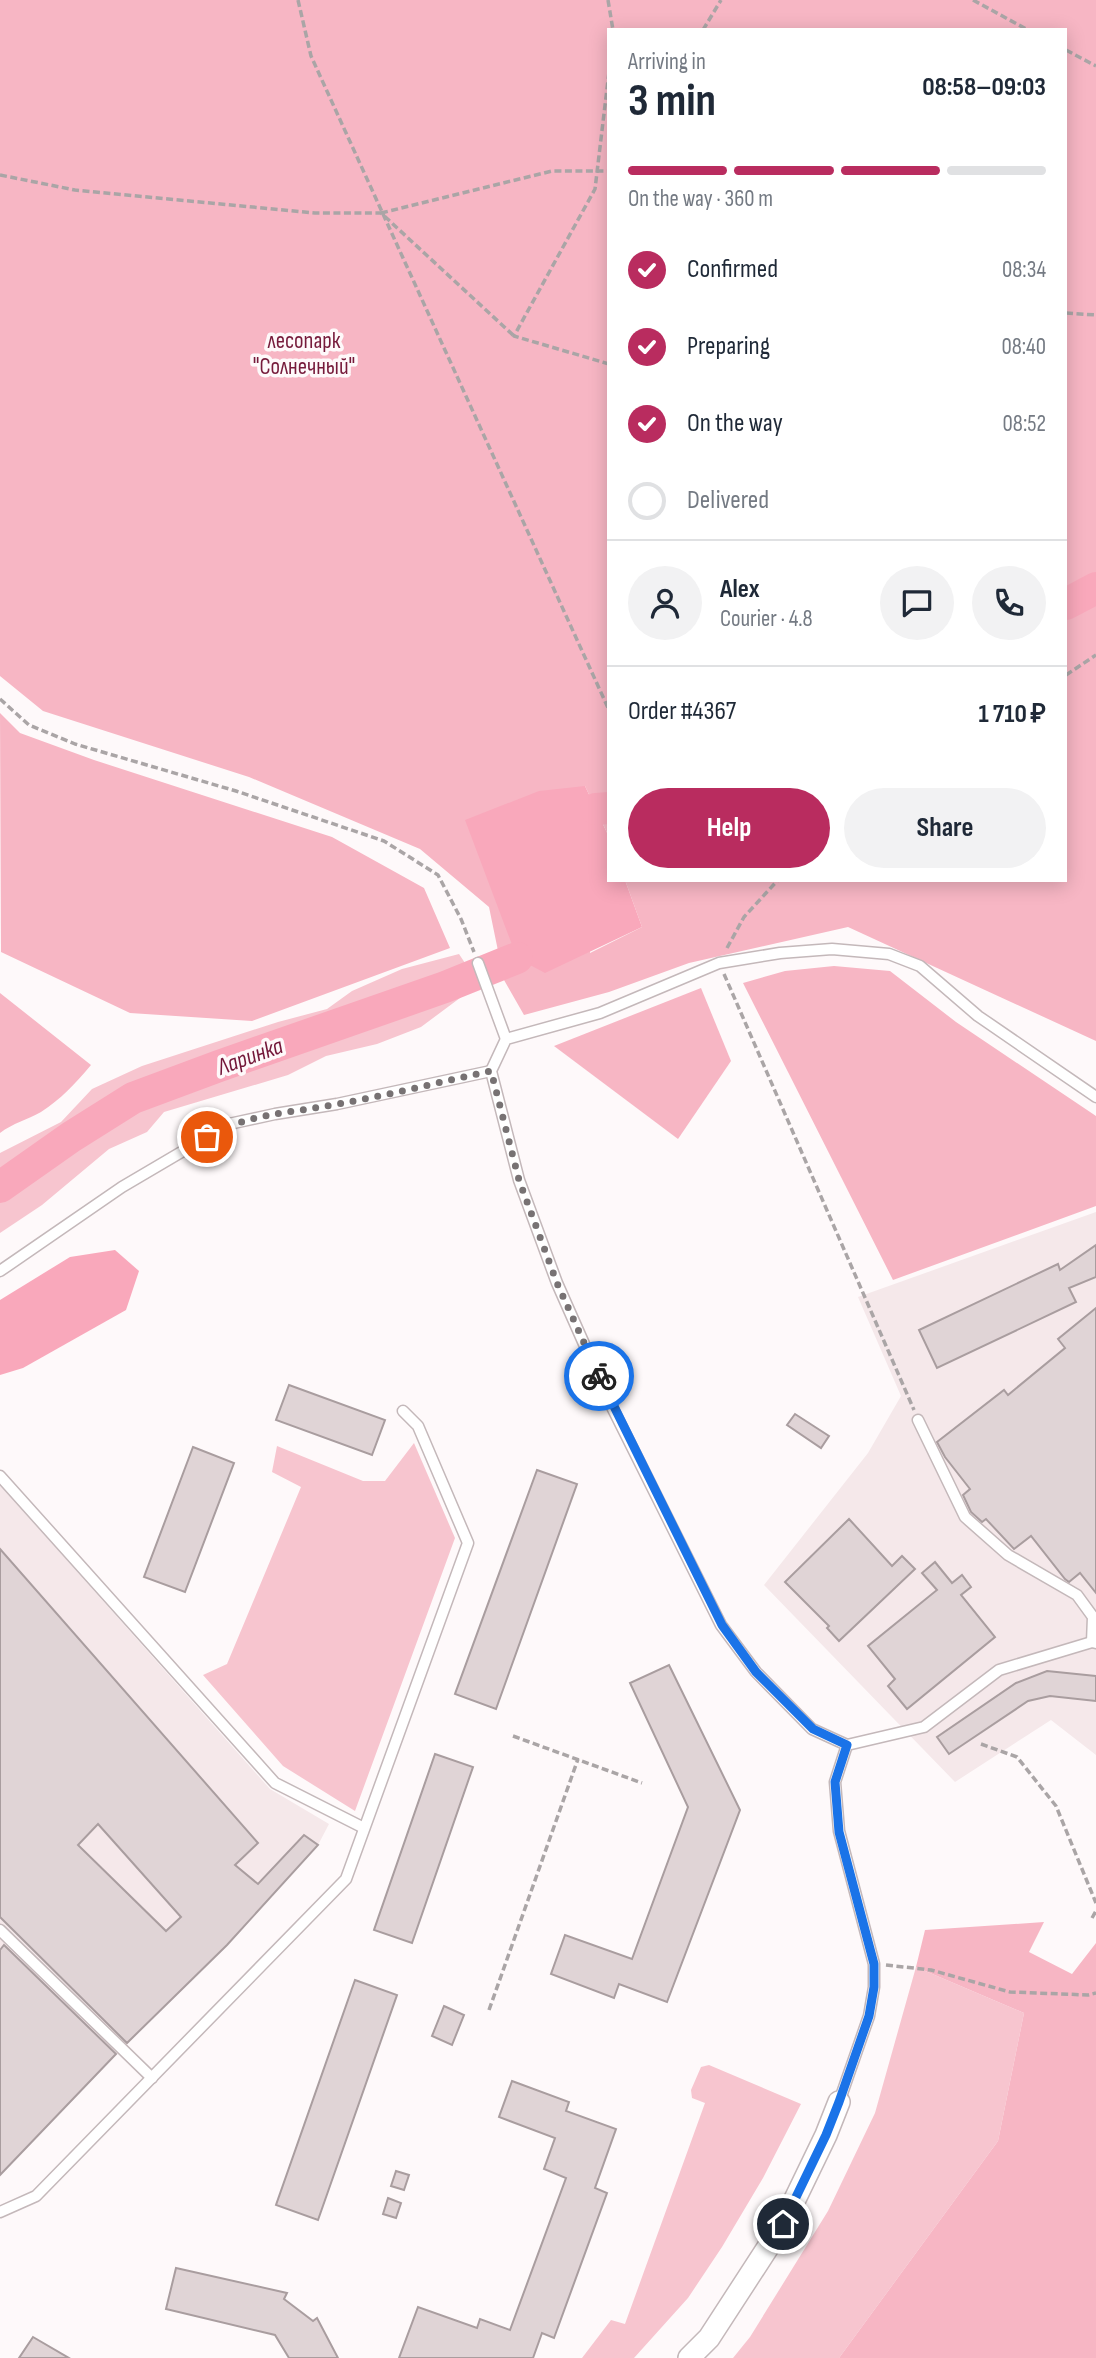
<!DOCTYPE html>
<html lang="en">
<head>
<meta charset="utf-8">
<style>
  :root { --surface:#fff; --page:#f2f2f3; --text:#1f2937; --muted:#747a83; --line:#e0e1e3; --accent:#b92c5f }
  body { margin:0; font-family:"Sofia Sans Condensed",sans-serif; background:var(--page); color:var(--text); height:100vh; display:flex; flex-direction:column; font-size:26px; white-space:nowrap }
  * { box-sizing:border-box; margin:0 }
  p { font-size:23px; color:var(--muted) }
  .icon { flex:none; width:38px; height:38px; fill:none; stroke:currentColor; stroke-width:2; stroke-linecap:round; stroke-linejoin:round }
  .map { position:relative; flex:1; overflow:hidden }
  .panel { position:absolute; left:607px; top:28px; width:460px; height:854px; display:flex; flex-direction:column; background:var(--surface); border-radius:0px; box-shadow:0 4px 18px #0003 }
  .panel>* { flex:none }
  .pin { position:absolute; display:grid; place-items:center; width:60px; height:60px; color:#fff; margin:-30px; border:4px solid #fff; border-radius:50%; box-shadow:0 2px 7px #0007 }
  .courier { position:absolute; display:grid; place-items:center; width:70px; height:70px; margin:-35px; border:5px solid #1a73e8; border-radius:50%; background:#fff; color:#222; box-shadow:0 2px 9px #0007 }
  .summary em { font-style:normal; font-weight:700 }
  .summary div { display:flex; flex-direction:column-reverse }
  .summary { display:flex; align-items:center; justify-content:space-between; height:119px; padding:0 21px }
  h1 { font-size:46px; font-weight:700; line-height:52px }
  .bar { display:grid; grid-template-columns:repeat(4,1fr); gap:10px 7px; align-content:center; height:84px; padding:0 21px }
  .bar i { height:9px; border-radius:5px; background:var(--line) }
  .bar .selected { background:var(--accent) }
  .bar p { grid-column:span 4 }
  .line { display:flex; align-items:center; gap:18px; padding:0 21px; border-top:2px solid var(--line) }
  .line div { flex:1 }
  .round { display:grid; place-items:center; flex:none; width:74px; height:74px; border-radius:37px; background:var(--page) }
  ol { padding:0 21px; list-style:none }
  li { display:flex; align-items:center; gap:21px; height:77px }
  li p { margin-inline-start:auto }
  li .icon { padding:7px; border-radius:50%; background:var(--accent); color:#fff; stroke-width:4 }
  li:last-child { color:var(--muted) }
  li i { width:38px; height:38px; border:4px solid var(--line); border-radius:50% }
  .cta { display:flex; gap:14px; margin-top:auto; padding:14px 21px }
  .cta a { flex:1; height:80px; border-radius:42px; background:var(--accent); color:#fff; font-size:28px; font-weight:700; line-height:80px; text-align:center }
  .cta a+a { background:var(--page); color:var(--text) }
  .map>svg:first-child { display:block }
</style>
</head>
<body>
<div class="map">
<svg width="1096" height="2358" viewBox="0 0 1096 2358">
  <rect width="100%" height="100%" fill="#fef9fa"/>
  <g fill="#f5e8ea">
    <path d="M1096 1212V1755L1051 1720 955 1782 764 1585 868 1453 901 1396 858 1297Z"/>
    <path d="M0 1485 270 1789 329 1824 318 1845 227 1945 126 2045 0 2175Z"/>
  </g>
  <g fill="#f7c5cf">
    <path d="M459 954 467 966 472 981 468 992 421 1027 377 1044 326 1056 288 1075 164 1112 147 1132 109 1149 42 1205 0 1233V1153L61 1122 92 1089 142 1066 278 1022 327 1009 352 991 402 969Z"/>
    <path d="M414 1443 455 1538 355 1811 283 1766 203 1675 227 1664 301 1487 272 1472 277 1446 363 1481H385Z"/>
    <path d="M916 1967 1024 2013 998 2141 839 2358H733L750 2337 828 2211 875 2113Z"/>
    <path d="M709 2065 801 2104 763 2178 722 2247 688 2298 634 2358H582L611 2320 625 2324 705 2103 692 2098 691 2090 701 2067Z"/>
  </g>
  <g fill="#f7b6c4" fill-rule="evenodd">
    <path d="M0 0H1096V1041L848 927 689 963 609 992 524 1015 504 980 489 907 420 849 249 777 43 711 0 676ZM609 30H1066V880H625L642 927 590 953 585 786 609 837Z"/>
    <path d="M0 713 20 733 94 760 332 837 424 888 450 948 252 1021 130 1013 1 952Z"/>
    <path d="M834 966 890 971 956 1022 1096 1116V1206L893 1280 743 983 785 971Z"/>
    <path d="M701 988 731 1061 678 1139 554 1046Z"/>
    <path d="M0 993 91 1065C75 1084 61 1099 41 1112 27 1120 13 1123 0 1133Z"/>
    <path d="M1044 1922 1029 1952 1072 1974 1096 1943V2358H839L998 2141 1024 2013 916 1967 925 1930Z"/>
  </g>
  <g fill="#f9a8bb">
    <path d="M585 786 609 837V880H625L642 927 545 973 517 958 465 820 539 791Z"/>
    <path d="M115 1250 139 1271 126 1310 23 1368 0 1375V1300L70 1257Z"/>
  </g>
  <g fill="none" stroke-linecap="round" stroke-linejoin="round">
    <g stroke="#f9a8bb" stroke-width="32">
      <path d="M1066 604 1096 588"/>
      <path d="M596 809 609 808"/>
      <path d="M0 1187 71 1137 133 1098 219 1066 445 987 517 958"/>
    </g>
  </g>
  <g fill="#e0d4d6" stroke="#a99d9f" stroke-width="2" fill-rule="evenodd">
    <path d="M1096 1245V1277L1069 1288 1076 1302 937 1368 919 1330 1058 1264 1060 1270Z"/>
    <path d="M1096 1308V1593L1080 1573 1069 1582 1065 1579 1031 1536 1014 1549 986 1519 982 1522 971 1512 963 1495 970 1489 945 1457 937 1442 1004 1390 1008 1395 1065 1348 1058 1339Z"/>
    <path d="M289 1385 385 1420 372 1455 276 1420Z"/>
    <path d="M795 1414 829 1436 821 1448 787 1425Z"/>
    <path d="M193 1447 234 1463 185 1592 144 1577Z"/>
    <path d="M537 1470 577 1484 496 1709 455 1694Z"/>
    <path d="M849 1519 892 1566 902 1556 915 1569 839 1641 827 1628 829 1626 785 1582Z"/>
    <path d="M0 1549 258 1843 235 1865 258 1884 304 1835 318 1845 227 1945 127 2043 0 1917ZM98 1824 181 1917 166 1931 78 1845Z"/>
    <path d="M935 1562 952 1583 962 1575 971 1587 961 1595 995 1637 907 1709 888 1686 895 1679 868 1646 937 1590 922 1573Z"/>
    <path d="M669 1665 740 1810 667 2002 619 1984 614 1998 551 1974 565 1935 632 1959 688 1807 630 1683Z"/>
    <path d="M1047 1671 1096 1676V1701L1050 1696 1028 1701 949 1754 937 1737 1016 1683Z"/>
    <path d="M435 1754 473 1767 412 1943 374 1930Z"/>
    <path d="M4 1945 116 2054 0 2175V1950Z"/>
    <path d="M355 1980 397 1995 318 2220 276 2205Z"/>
    <path d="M444 2006 464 2015 452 2045 432 2036Z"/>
    <path d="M512 2081 569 2102 566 2111 616 2129 595 2188 607 2193 554 2338 542 2333 533 2358H399L418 2307 477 2328 480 2319 510 2330 566 2178 544 2169 555 2138 499 2117Z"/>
    <path d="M396 2171 409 2175 404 2190 391 2186Z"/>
    <path d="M388 2198 401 2203 396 2218 383 2214Z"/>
    <path d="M176 2268 287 2293 284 2299 313 2321 317 2318 338 2358H289L275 2335 166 2309Z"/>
    <path d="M33 2337 69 2358H19Z"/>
  </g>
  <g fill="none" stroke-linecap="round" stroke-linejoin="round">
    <defs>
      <g id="lane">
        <path d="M478 963 506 1039"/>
        <path d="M0 1271 122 1187 229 1124 275 1114 337 1104 491 1071"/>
        <path d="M918 1420 965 1517 1008 1555 1077 1595 1093 1617 1092 1642"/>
        <path d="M0 1476 275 1783 364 1828"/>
        <path d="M847 1745 812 1729 756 1672 721 1625 612 1407 557 1283 519 1180 491 1071 506 1039 600 1013 719 963 780 953 832 949 889 954 920 966 978 1016 1096 1097"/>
        <path d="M847 1745 924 1727 999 1670 1092 1642 1096 1643"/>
        <path d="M0 1930 152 2078"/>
        <path d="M839 2102 869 2016 874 1987V1964L839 1831 835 1782 847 1745"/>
        <path d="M0 2212 36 2196 346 1879 468 1543 418 1426 403 1411"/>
      </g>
      <path id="street" d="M689 2358 709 2338 783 2224 826 2135 839 2102"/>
    </defs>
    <use href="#lane" stroke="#c4b8ba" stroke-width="13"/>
    <use href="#street" stroke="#c4b8ba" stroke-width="24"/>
    <g stroke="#aaa5a6" stroke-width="3.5" stroke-dasharray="7 3.5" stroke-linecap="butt">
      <path d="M298 0 311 56 609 710"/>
      <path d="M608 0 613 30"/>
      <path d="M973 0 1028 30"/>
      <path d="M703 30 721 0"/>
      <path d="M1066 50 1096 66"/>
      <path d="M609 72 595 189 514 336 609 364"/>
      <path d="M0 175 75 190 315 213H381L514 336"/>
      <path d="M381 213 552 171H609"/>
      <path d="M1066 313 1096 315"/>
      <path d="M1066 675 1096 655"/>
      <path d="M0 699 29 725 75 744 236 791 384 841 438 875 461 919 474 952"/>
      <path d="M727 948 744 917 778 880"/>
      <path d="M724 974 914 1410"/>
      <path d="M513 1736 642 1783"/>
      <path d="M981 1744 1017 1757 1056 1806 1096 1903"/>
      <path d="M1092 1918 1096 1911"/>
      <path d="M886 1965 931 1970 1010 1992 1088 1995 1096 1993"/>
      <path d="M489 2010 578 1759"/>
    </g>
    <use href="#lane" stroke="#fff" stroke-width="10"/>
    <use href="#street" stroke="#fff" stroke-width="21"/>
  </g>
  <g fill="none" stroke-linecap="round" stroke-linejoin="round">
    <path stroke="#777273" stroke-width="7" stroke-dasharray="0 12.6" d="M207 1137C248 1113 292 1113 338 1104 389 1095 440 1082 491 1071L519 1180 557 1283 599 1376"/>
    <path stroke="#1a73e8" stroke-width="9" d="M599 1376 722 1625 756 1672 813 1729 847 1745 835 1782 839 1832 874 1964V1987L869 2016 839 2102 826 2135 783 2224"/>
  </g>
  <g text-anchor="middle" stroke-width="7" stroke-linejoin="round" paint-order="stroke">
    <g font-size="23" fill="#761b3b" stroke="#fef9fa">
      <text x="304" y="348">лесопарк<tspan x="304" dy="26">"Солнечный"</tspan></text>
    </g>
    <g font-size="24" font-style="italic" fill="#731739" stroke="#fef9fa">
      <text transform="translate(250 1056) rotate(-20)" y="8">Ларинка</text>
    </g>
  </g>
</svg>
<div class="pin" style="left:207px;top:1137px;background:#ea580c"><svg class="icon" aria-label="bag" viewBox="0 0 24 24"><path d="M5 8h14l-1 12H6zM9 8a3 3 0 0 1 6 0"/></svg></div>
<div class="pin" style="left:783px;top:2224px;background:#1f2937"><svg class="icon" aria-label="home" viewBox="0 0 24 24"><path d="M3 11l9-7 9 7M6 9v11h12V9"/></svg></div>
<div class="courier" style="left:599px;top:1376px"><svg class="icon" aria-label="bike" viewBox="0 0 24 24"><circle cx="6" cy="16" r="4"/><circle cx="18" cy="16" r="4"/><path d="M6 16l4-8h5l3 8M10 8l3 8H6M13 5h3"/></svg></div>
<section class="panel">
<div class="summary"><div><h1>3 min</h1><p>Arriving in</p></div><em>08:58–09:03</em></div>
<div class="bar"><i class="selected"></i><i class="selected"></i><i class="selected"></i><i></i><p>On the way · 360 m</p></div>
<ol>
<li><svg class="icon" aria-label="check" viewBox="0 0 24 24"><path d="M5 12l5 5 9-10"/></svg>Confirmed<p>08:34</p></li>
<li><svg class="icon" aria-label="check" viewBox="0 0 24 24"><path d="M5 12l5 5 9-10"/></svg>Preparing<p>08:40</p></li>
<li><svg class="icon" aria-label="check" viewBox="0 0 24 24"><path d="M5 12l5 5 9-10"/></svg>On the way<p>08:52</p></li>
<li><i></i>Delivered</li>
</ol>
<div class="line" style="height:126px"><a class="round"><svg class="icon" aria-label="person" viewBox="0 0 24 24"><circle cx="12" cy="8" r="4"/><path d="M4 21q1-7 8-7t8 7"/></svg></a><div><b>Alex</b><p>Courier · 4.8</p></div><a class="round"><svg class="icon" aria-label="chat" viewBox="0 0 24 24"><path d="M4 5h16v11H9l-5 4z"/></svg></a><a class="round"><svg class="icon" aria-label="phone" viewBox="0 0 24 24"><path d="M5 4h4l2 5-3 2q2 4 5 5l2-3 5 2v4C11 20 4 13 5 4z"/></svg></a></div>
<div class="line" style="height:91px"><div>Order #4367</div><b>1 710 ₽</b></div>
<div class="cta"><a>Help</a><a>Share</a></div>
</section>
</div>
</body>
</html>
